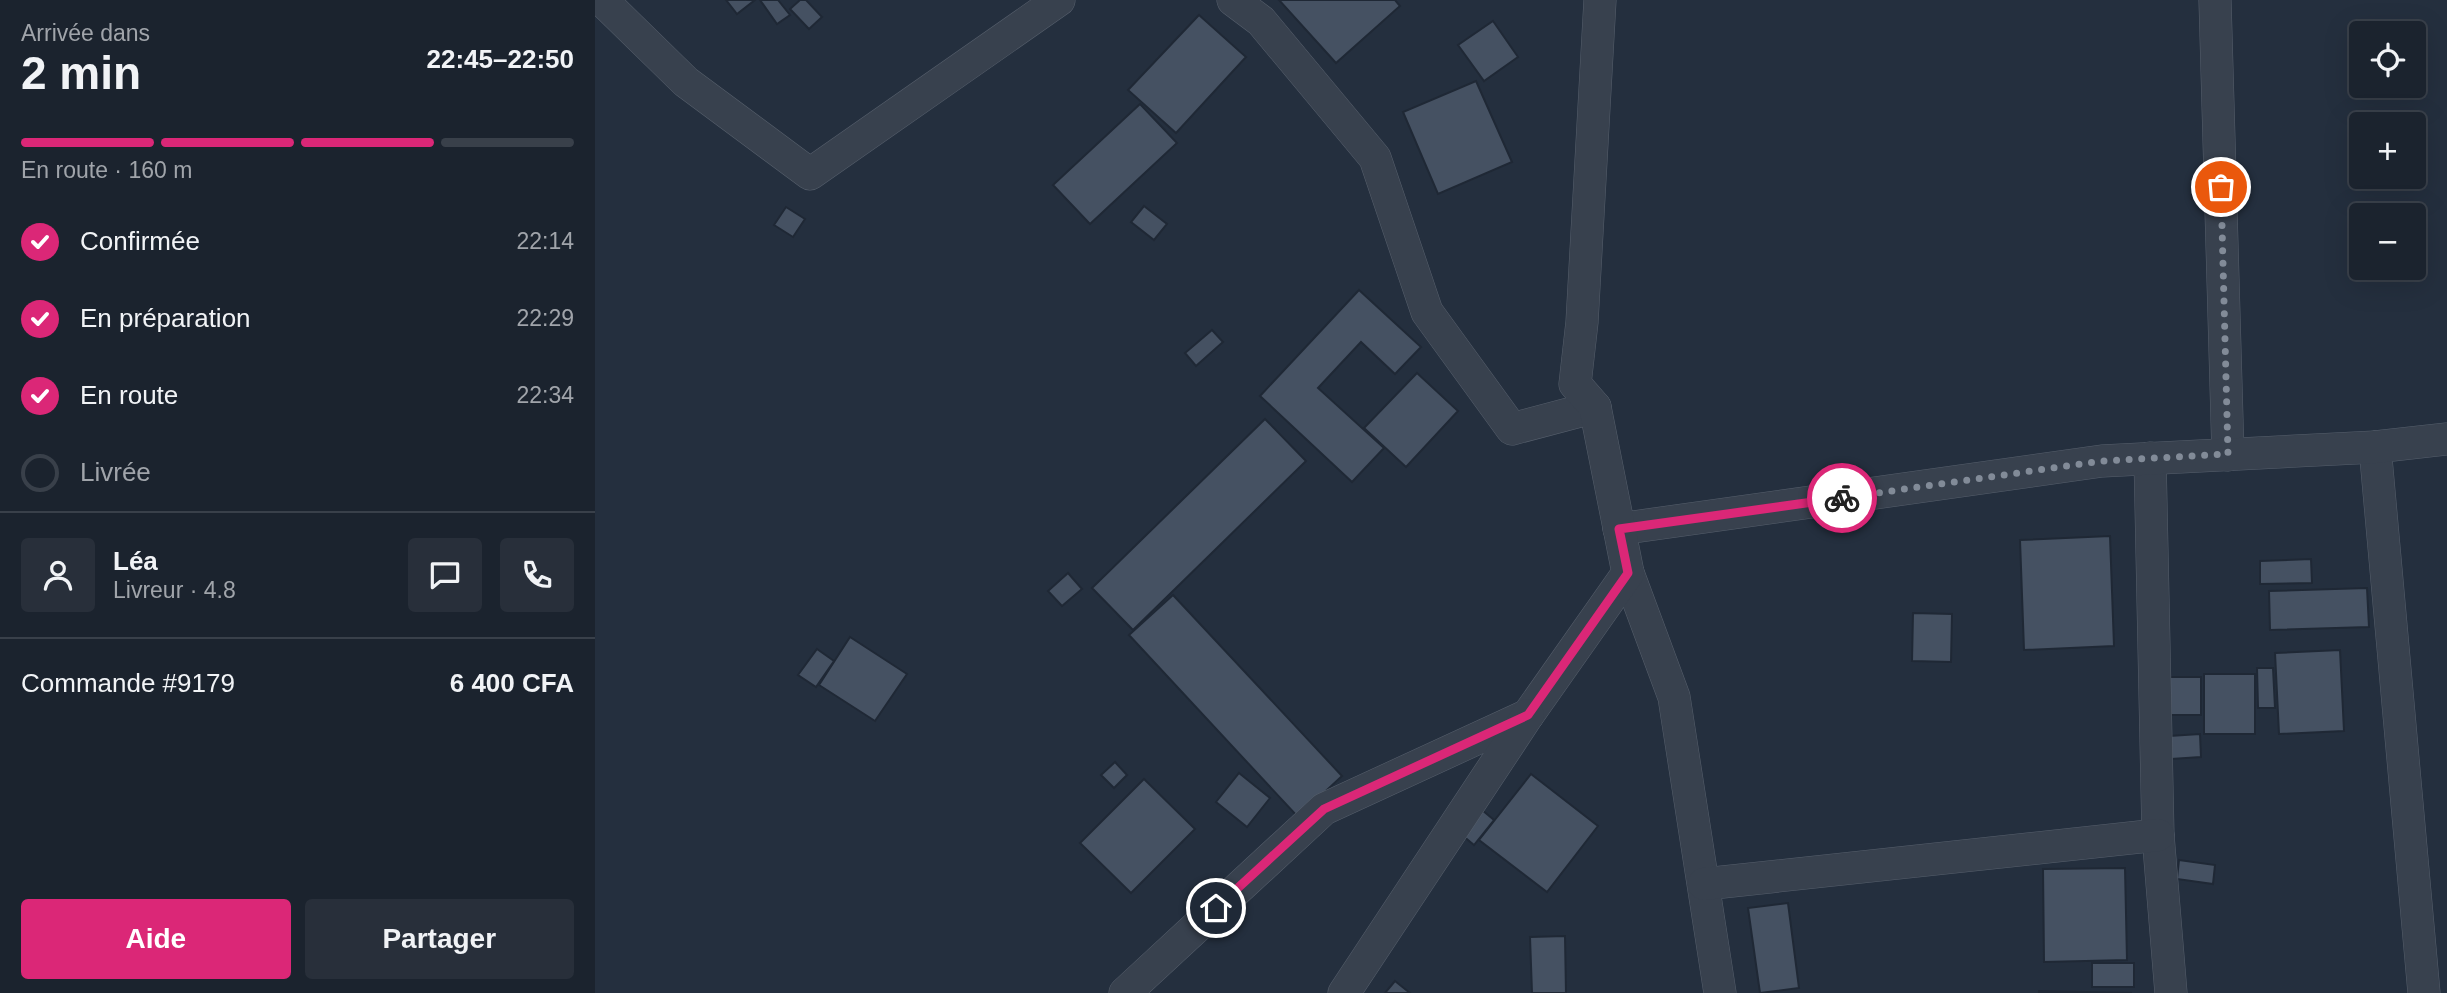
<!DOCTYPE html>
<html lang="fr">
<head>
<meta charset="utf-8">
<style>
  :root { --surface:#1b232e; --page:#282f3a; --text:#f1f3f6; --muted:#a0a4aa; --line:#39404a; --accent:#db2777 }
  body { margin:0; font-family:Helvetica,sans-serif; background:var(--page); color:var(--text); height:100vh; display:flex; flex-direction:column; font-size:26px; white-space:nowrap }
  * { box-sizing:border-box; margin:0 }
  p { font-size:23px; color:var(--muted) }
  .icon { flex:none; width:38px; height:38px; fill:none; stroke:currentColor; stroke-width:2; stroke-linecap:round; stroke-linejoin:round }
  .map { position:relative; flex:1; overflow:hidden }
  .sheet { display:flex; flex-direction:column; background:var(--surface); width:595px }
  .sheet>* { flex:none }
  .buttons { position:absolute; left:1754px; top:21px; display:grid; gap:14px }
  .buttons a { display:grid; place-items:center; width:77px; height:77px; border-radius:7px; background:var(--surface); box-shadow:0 7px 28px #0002,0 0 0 2px var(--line); font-size:35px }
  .pin { position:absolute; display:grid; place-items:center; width:60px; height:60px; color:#fff; margin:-30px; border:4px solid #fff; border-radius:50%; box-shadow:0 2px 7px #0007 }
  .courier { position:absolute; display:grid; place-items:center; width:70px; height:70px; margin:-35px; border:5px solid #db2777; border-radius:50%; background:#fff; color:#222; box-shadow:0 2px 9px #0007 }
  .head em { font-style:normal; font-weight:700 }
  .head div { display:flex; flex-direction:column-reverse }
  .head { display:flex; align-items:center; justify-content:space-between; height:119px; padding:0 21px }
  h1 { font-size:46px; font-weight:700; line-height:52px }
  .bar { display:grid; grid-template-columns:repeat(4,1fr); gap:10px 7px; align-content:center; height:84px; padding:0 21px }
  .bar i { height:9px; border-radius:5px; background:var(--line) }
  .bar .selected { background:var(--accent) }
  .bar p { grid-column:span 4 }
  .line { display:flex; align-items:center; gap:18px; padding:0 21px; border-top:2px solid var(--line) }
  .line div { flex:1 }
  .round { display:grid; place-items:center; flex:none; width:74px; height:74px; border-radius:7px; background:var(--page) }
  ol { padding:0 21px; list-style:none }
  li { display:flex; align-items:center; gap:21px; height:77px }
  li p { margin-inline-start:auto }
  li .icon { padding:7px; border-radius:50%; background:var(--accent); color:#fff; stroke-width:4 }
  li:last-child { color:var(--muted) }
  li i { width:38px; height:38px; border:4px solid var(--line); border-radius:50% }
  .button { display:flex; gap:14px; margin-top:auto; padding:14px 21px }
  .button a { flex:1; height:80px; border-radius:7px; background:var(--accent); color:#fff; font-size:28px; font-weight:700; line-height:80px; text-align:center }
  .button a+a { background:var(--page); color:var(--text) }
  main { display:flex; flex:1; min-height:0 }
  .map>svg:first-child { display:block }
</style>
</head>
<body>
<main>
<section class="sheet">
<div class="head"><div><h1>2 min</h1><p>Arrivée dans</p></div><em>22:45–22:50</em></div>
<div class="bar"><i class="selected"></i><i class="selected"></i><i class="selected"></i><i></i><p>En route · 160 m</p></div>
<ol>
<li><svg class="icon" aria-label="check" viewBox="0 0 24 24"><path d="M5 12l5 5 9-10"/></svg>Confirmée<p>22:14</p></li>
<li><svg class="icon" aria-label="check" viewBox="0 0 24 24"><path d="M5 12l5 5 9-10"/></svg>En préparation<p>22:29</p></li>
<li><svg class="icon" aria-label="check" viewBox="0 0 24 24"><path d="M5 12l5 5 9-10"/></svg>En route<p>22:34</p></li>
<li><i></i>Livrée</li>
</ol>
<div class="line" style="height:126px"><a class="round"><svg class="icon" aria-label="person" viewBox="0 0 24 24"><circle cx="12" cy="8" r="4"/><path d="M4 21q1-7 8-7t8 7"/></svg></a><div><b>Léa</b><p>Livreur · 4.8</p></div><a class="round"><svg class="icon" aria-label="chat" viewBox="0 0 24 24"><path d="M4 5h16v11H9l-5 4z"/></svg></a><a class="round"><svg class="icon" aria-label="phone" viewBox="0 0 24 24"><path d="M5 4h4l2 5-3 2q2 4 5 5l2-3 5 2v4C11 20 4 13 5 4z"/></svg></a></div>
<div class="line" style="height:91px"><div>Commande #9179</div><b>6 400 CFA</b></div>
<div class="button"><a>Aide</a><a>Partager</a></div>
</section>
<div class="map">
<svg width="1852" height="993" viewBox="0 0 1852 993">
  <rect width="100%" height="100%" fill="#242f3e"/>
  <g fill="#455162" stroke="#1f2835" stroke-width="2">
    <path d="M131 0H160L142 14Z"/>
    <path d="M165 0H183L195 15 182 24Z"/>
    <path d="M205 0H211L227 17 214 29 195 9Z"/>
    <path d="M684 0H800L805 6 741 63Z"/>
    <path d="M604 15 651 57 581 133 533 90Z"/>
    <path d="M898 21 923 57 889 81 863 45Z"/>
    <path d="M881 81 917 162 843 194 808 112Z"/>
    <path d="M545 104 582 143 495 224 458 185Z"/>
    <path d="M549 206 572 224 559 240 536 222Z"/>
    <path d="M191 207 210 219 198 237 179 225Z"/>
    <path d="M764 290 826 347 800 374 766 342 723 388 789 448 757 482 665 396Z"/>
    <path d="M617 330 628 342 601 366 590 353Z"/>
    <path d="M822 373 863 411 811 467 769 428Z"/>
    <path d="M670 419 711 461 538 630 497 588Z"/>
    <path d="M1515 536 1519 646 1429 650 1425 540Z"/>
    <path d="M1716 559 1717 583 1665 584V561Z"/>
    <path d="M473 573 487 589 467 606 453 591Z"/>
    <path d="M1772 588 1774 627 1675 630 1674 591Z"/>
    <path d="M578 595 747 776 703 817 534 635Z"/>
    <path d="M1318 613 1357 614 1356 662 1317 661Z"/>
    <path d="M255 637 312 674 280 721 224 685Z"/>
    <path d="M222 649 239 661 221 687 203 675Z"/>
    <path d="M1745 650 1749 731 1684 734 1680 653Z"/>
    <path d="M1662 668H1678L1680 708H1663Z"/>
    <rect x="1609" y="674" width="51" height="60"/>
    <path d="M1574 677H1606V715H1573Z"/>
    <path d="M1605 734 1606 757 1576 759 1574 736Z"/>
    <path d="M520 762 532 775 519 788 506 775Z"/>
    <path d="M644 773 675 798 652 827 621 802Z"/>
    <path d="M936 774 1003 826 952 892 884 840Z"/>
    <path d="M549 779 600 829 536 893 485 843Z"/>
    <path d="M887 810 899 820 879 845 867 835Z"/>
    <path d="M1584 860 1620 865 1618 884 1582 879Z"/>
    <path d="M1530 868 1532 960 1449 962 1448 869Z"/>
    <path d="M1193 903 1204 988 1165 993 1153 908Z"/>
    <path d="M970 936 971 993H937L935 937Z"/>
    <rect x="1497" y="963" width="42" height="24"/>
    <path d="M800 981 815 993H790Z"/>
    <path d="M1444 991 1537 993H1444Z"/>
  </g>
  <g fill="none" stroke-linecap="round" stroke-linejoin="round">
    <defs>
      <g id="street">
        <path d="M7 0 91 82 215 174 464 0"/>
        <path d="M638 0 666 21 780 158 832 312 917 429 1000 407"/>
        <path d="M1620 0 1633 455"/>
        <path d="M1780 447 1829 993"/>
        <path d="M1555 458 1563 835 1576 993"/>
        <path d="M1024 529 1507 461 1780 447 1852 439"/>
        <path d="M1033 573 1079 697 1125 993"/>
        <path d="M1109 884 1563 835"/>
        <path d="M530 993 729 809 933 715 1033 573 1000 407 980 384 987 322 1005 0"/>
        <path d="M749 993 933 715"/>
      </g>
    </defs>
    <use href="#street" stroke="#565f6c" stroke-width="33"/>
    <use href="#street" stroke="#38414e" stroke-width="32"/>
  </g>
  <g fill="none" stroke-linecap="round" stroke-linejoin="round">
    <path stroke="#828b98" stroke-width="7" stroke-dasharray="0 12.6" d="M1247 498 1507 461 1633 454 1626 187"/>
    <path stroke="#db2777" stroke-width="9" d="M621 908 729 809 933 715 1033 573 1024 529 1247 498"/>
  </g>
</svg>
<div class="buttons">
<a><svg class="icon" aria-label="locate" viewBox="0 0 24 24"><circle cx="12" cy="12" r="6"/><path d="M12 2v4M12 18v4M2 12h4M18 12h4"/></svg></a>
<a>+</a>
<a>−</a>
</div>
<div class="pin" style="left:1626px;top:187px;background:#ea580c"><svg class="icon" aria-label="bag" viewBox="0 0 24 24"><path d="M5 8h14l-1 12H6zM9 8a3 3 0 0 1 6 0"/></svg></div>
<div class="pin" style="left:621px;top:908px;background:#1f2937"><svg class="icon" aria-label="home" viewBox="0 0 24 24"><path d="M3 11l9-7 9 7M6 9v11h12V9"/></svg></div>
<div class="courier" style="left:1247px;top:498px"><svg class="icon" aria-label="bike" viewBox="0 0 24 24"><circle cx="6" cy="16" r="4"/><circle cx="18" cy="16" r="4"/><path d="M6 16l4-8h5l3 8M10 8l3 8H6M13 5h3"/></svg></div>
</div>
</main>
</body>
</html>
